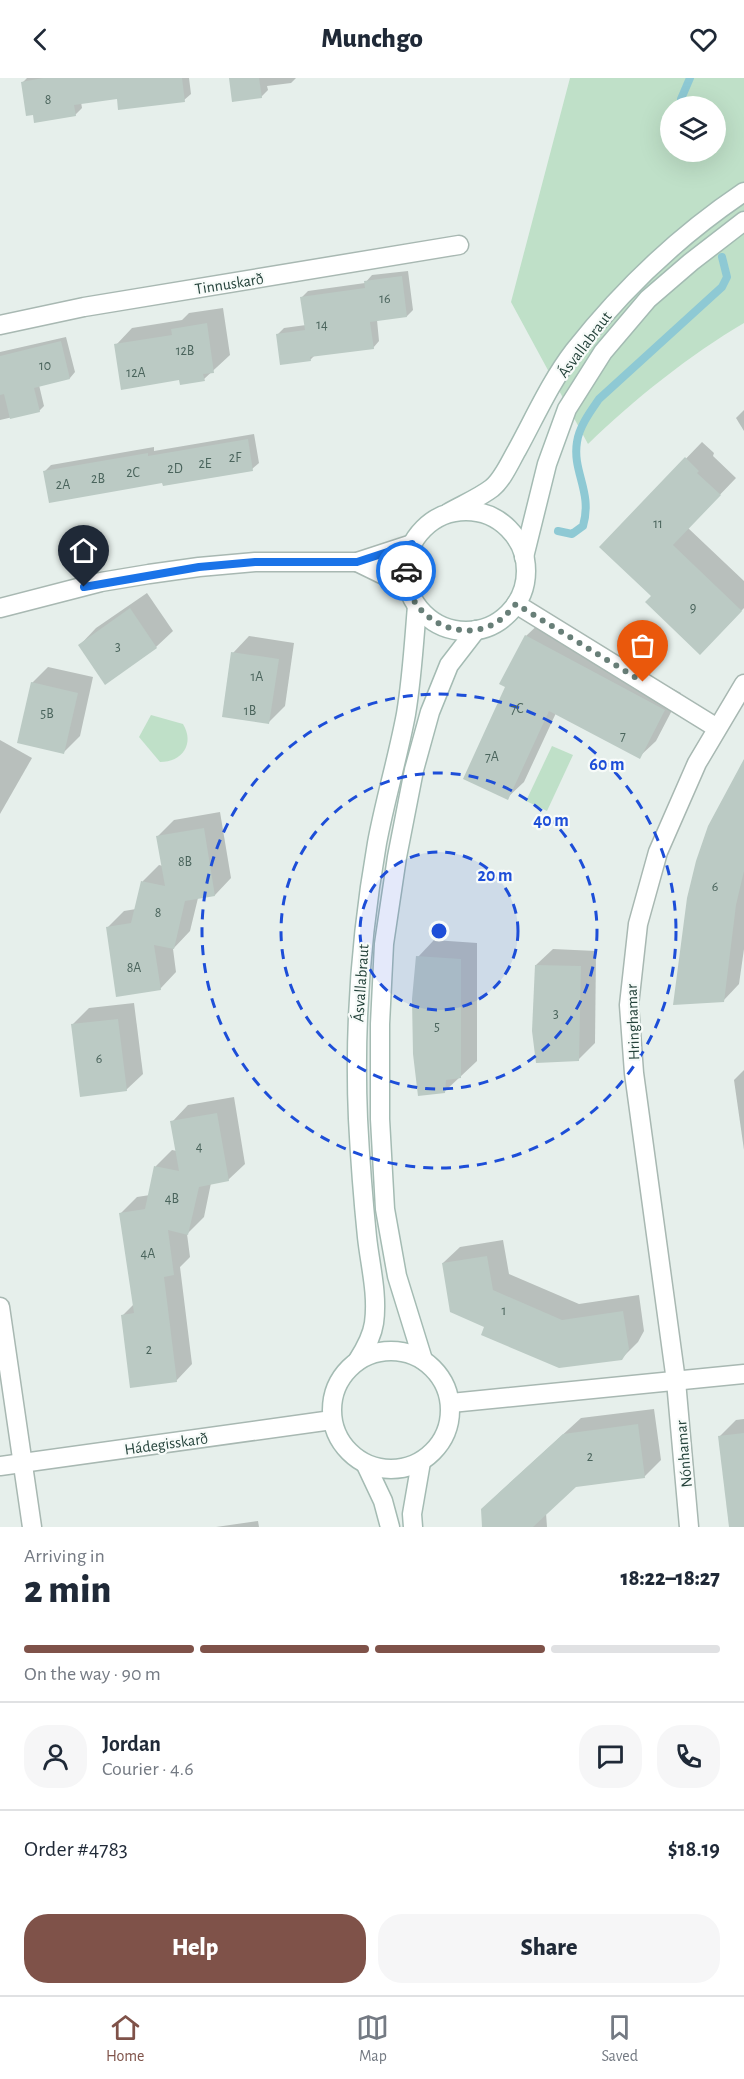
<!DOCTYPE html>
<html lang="en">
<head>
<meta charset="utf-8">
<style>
  :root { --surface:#fff; --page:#f6f6f7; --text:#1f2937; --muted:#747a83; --line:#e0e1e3; --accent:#7f5249 }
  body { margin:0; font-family:"Alegreya Sans",sans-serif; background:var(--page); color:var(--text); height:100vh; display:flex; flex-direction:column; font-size:22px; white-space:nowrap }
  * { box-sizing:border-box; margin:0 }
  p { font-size:20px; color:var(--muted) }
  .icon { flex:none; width:33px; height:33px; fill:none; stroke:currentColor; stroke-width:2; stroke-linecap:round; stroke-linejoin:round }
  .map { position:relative; height:1449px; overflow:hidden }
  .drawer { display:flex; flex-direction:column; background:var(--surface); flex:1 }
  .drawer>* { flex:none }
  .controls { position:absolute; left:660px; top:18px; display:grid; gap:12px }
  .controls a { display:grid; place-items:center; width:66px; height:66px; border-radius:50%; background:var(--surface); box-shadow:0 6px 24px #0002; font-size:30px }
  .pin { position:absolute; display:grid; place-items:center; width:51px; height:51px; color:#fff; margin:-62px -26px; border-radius:50% 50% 50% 0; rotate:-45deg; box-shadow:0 0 6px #0007 }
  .pin .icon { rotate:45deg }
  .courier { position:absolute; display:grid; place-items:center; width:60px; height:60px; margin:-30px; border:4px solid #1a73e8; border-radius:50%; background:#fff; color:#222; box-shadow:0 2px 8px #0007 }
  .head em { font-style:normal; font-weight:800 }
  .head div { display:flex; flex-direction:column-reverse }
  .head { display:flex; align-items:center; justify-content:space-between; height:102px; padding:0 24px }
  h1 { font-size:39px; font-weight:800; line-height:45px }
  .bar { display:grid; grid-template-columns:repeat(4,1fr); gap:9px 6px; align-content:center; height:72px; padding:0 24px }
  .bar i { height:8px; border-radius:4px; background:var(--line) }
  .bar .current { background:var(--accent) }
  .bar p { grid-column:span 4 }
  .line { display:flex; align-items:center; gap:15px; padding:0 24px; border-top:2px solid var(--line) }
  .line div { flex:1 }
  .round { display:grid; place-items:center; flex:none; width:63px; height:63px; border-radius:24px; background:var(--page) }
  .cta { display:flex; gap:12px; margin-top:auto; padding:12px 24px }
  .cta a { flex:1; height:69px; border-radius:24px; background:var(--accent); color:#fff; font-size:24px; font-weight:800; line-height:69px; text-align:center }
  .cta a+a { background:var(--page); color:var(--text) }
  header { display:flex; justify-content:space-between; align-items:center; height:78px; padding:0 24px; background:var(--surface); font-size:27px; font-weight:800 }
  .menu { display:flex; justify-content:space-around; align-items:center; height:84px; border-top:2px solid var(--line); background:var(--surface); font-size:16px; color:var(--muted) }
  .menu a { display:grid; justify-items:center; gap:3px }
  .menu .current { color:var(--accent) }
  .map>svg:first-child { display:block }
</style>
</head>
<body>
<header><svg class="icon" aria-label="back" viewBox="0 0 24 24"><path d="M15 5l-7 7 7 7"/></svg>Munchgo<svg class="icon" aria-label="heart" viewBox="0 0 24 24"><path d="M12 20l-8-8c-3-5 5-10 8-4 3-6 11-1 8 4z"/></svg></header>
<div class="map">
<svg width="744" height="1449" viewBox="0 0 744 1449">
  <rect width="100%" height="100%" fill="#e6efeb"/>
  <g fill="#bfe0c8" fill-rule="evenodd">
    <path d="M570 0H744V245C691 276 633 322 588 366L511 224ZM670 28H716V74H670Z"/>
    <path d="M151 637 183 646C195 666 182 684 160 684L139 659Z"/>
    <path d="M552 668 573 677 547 733 526 723Z"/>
  </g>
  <g fill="#0003">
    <path d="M27 0H189L191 16 184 22 118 20 81 24 82 30 75 37 22 5Z"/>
    <path d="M231 0H296L291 5 267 8 268 12 261 19Z"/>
    <path d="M408 193 413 232 407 238 377 242 379 263 373 270 315 277 310 282 277 257 284 250 306 247 302 219 308 213 365 205 372 197Z"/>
    <path d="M223 230 230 277 204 301 181 300 116 267 132 250 182 242 189 235Z"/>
    <path d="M66 259 75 294 70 300 39 307 44 328 39 333 0 342V274Z"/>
    <path d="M744 332V353L736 340Z"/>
    <path d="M254 356 259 385 252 391 164 404 45 393 51 387 154 369V373Z"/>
    <path d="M702 364 714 375 713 378 736 400 688 450 744 503V530L716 559 653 518 601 469Z"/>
    <path d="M147 515 173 553 156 569 106 604 80 567 96 550Z"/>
    <path d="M543 542 681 615 656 663 639 679 556 635 524 704 507 720V609L526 558Z"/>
    <path d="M249 558 294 565 285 628 268 645 233 575Z"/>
    <path d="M48 589 93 599 80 658 64 674 32 605Z"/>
    <path d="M0 662 32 680 0 736Z"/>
    <path d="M744 684V871L739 906 723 923Z"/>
    <path d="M220 734 231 800 215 817 198 820 190 853 173 871 176 894 160 911 107 850 124 833 136 831 143 803 159 787 163 788 158 758 174 742Z"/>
    <path d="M434 862 477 865V983L444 1014 418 879Z"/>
    <path d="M553 871 596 873 595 965 578 982 536 887Z"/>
    <path d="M134 925 143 996 126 1012 72 947 89 930Z"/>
    <path d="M744 992V1072L734 1002Z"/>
    <path d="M234 1019 245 1086 228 1102 211 1105 204 1139 187 1156 190 1179 180 1189 192 1286 176 1303 122 1238 134 1226 121 1135 137 1119 150 1117 156 1088 172 1072 177 1073 172 1044 188 1027Z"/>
    <path d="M503 1162 509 1196 579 1226 639 1217 644 1253 638 1264 621 1281 486 1248 443 1185 460 1169Z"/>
    <path d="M654 1331 661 1382 644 1399 575 1408 546 1435 547 1449H484L499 1415 581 1340Z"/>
    <path d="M744 1341V1449H731L719 1359 736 1342Z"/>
    <path d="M258 1443 259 1449H216Z"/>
  </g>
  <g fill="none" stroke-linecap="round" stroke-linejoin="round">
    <g stroke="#8ec9d4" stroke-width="8">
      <path d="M682 28 681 21 690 0"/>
      <path d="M558 453 572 456 583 448C593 414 572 394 577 364 579 349 590 334 599 321L722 209 727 199 722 179"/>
    </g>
  </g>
  <g fill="#bbcac4">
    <path d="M43 0H182L185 24 118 32 117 21 74 27 76 38 34 45 33 37 26 38 21 4Z"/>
    <path d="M229 0H259L262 20 232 24Z"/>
    <path d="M402 198 407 239 370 244 374 271 310 279 311 283 280 287 276 256 305 252 300 219 365 210 364 203Z"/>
    <path d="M207 245 214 295 203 296 205 303 180 307 179 302 121 312 114 266 172 257 171 251Z"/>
    <path d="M61 263 70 301 34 310 40 334 10 341 4 316 0 317V278Z"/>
    <path d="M248 361 253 393 163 408 162 405 49 425 43 393 148 375V378Z"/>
    <path d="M685 379 699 393 697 395 721 417 673 467 742 533 700 577 645 524 651 518 599 469Z"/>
    <path d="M130 530 157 570 105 607 78 567Z"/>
    <path d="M525 557 665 632 640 681 549 633 508 722 463 701 505 609 499 606Z"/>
    <path d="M231 574 279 581 269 646 222 639Z"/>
    <path d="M31 604 78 615 64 676 17 665Z"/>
    <path d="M744 681V793L736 827 724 924 673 927 687 820 696 783 708 748Z"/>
    <path d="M204 750 215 818 185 823 174 871 154 867 161 912 116 919 106 849 131 845 141 803 165 808 156 758Z"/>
    <path d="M416 878 461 881V1000L446 1002 445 1015 418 1018 413 976 412 921Z"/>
    <path d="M535 887 581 888 579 983 536 985 532 953Z"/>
    <path d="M118 941 127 1013 80 1019 71 946Z"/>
    <path d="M217 1035 229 1103 199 1109 188 1157 168 1152 174 1197 164 1199 177 1304 130 1310 121 1237 134 1235 119 1135 145 1131 154 1088 179 1093 170 1043Z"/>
    <path d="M487 1178 493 1212 562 1242 623 1233 629 1271 622 1282 559 1290 481 1257 484 1249 450 1234 442 1185Z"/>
    <path d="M638 1346 645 1400 576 1409 533 1449H482L481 1431 563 1356Z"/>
    <path d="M744 1355V1449H729L718 1358Z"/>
  </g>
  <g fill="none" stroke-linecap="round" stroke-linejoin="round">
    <defs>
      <g id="street">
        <path d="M0 247 84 229 459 167"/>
        <path d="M357 484 396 503 409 513"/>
        <path d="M516 526 717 650"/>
        <path d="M0 530 101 504 149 496 199 489 255 484H357L412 466"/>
        <path d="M0 1229 32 1449"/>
        <path d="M451 1325 744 1296"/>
        <path d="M0 1388 332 1342"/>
        <path d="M689 1449 676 1303 634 995 629 927 638 846 658 774 697 685 744 606"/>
      </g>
      <g id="secondary">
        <circle cx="466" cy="493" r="60"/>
        <path d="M448 435C462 427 479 420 492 410 503 401 510 384 517 372 535 339 551 303 574 273 622 212 680 157 744 114"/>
        <path d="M524 479 547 386 567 331 603 274 648 221 691 184 744 143"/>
        <circle cx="391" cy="1332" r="59"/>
        <path d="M358 1282C365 1271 372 1259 374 1245 378 1216 370 1187 367 1159 363 1120 360 1080 358 1041 354 948 361 856 377 765 385 722 398 679 406 636 412 600 414 564 417 528"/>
        <path d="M423 1282 397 1198 385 1131 380 1041V946L384 866 397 779 414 692 430 634 449 587 476 552"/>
        <path d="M366 1387 383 1423 390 1449"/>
        <path d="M413 1449 412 1436 421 1384"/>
      </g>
    </defs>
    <use href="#street" stroke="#a8b8b2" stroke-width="21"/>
    <use href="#secondary" stroke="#a4bbb3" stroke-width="21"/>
    <use href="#street" stroke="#fff" stroke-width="18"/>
    <use href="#secondary" stroke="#fff" stroke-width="18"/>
  </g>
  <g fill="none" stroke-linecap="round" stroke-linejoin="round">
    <path stroke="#687f78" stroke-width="6" stroke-dasharray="0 10.8" d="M406 493C405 536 454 565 492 547 502 542 509 534 516 526L643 604"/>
    <path stroke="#1a73e8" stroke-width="8" d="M84 509 199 489 255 484H357L412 466 407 482 406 493"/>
  </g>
  <circle cx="439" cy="853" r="79" fill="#1d4ed8" fill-opacity=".12"/>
  <g fill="none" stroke="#1d4ed8" stroke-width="3" stroke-dasharray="10 8">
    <circle cx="439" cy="853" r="79"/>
    <circle cx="439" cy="853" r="158"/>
    <circle cx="439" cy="853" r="237"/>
  </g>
  <g text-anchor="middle" stroke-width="4.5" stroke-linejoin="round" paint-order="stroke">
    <g font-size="14" fill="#4a645c">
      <text x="48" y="26">8</text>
      <text x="385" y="225">16</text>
      <text x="322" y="251">14</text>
      <text x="185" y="277">12B</text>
      <text x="45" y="292">10</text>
      <text x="136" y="299">12A</text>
      <text x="235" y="384">2F</text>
      <text x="205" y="390">2E</text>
      <text x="175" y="395">2D</text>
      <text x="133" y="399">2C</text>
      <text x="98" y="405">2B</text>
      <text x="63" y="411">2A</text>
      <text x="658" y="450">11</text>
      <text x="693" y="534">9</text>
      <text x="118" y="573">3</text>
      <text x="257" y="603">1A</text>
      <text x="517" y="635">7C</text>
      <text x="250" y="637">1B</text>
      <text x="47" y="640">5B</text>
      <text x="623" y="662">7</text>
      <text x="492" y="683">7A</text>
      <text x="185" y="788">8B</text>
      <text x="715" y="813">6</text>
      <text x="158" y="839">8</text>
      <text x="134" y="894">8A</text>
      <text x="556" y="940">3</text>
      <text x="437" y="953">5</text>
      <text x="99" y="985">6</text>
      <text x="199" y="1073">4</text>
      <text x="172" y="1125">4B</text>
      <text x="148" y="1180">4A</text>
      <text x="504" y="1237">1</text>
      <text x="149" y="1276">2</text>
      <text x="590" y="1383">2</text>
    </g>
    <g font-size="16" fill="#24423a" stroke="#f7fbf9">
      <text transform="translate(229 205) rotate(-9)" y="6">Tinnuskarð</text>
      <text transform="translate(584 266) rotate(-53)" y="6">Ásvallabraut</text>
      <text transform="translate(360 905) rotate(-86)" y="6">Ásvallabraut</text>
      <text transform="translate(632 944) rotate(-92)" y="6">Hringhamar</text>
      <text transform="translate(166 1365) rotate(-8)" y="6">Hádegisskarð</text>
      <text transform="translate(683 1376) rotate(-95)" y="6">Nónhamar</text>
    </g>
  </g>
  <circle cx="439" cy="853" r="9" fill="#1d4ed8" stroke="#f7fbf9" stroke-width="3"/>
  <g font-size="18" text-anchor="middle" font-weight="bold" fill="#1d4ed8" stroke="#f7fbf9" stroke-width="4.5" stroke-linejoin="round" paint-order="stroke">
    <text x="607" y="692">60 m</text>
    <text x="551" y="748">40 m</text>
    <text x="495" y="803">20 m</text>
  </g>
</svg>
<div class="controls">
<a><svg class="icon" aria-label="layers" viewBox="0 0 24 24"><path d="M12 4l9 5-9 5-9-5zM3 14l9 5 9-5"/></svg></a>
</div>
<div class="pin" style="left:643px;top:604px;background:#ea580c"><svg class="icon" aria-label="bag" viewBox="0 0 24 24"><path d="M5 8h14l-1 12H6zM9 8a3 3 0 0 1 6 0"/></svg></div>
<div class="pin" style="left:84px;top:509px;background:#1f2937"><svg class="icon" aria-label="home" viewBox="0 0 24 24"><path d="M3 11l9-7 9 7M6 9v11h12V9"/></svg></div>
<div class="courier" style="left:406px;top:493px"><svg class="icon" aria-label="car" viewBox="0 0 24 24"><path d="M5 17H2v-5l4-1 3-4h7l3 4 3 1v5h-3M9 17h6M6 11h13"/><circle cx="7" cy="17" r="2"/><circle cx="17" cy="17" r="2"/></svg></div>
</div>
<section class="drawer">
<div class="head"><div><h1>2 min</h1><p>Arriving in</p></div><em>18:22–18:27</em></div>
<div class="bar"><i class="current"></i><i class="current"></i><i class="current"></i><i></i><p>On the way · 90 m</p></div>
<div class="line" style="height:108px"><a class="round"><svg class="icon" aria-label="person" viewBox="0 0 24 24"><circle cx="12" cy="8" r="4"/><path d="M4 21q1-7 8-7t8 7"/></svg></a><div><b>Jordan</b><p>Courier · 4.6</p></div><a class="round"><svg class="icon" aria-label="chat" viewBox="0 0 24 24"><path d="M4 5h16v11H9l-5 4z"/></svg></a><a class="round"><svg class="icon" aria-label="phone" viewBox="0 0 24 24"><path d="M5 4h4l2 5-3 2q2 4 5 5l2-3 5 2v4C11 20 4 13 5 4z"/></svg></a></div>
<div class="line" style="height:78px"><div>Order #4783</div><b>$18.19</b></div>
<div class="cta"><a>Help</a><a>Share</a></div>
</section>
<nav class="menu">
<a class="current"><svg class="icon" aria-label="home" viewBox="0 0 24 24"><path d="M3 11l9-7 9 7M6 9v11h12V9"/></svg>Home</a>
<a><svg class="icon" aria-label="map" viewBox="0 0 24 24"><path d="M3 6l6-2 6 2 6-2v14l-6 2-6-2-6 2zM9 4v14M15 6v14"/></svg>Map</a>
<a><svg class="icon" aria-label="saved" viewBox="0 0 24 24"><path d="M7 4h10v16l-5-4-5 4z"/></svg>Saved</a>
</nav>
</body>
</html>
